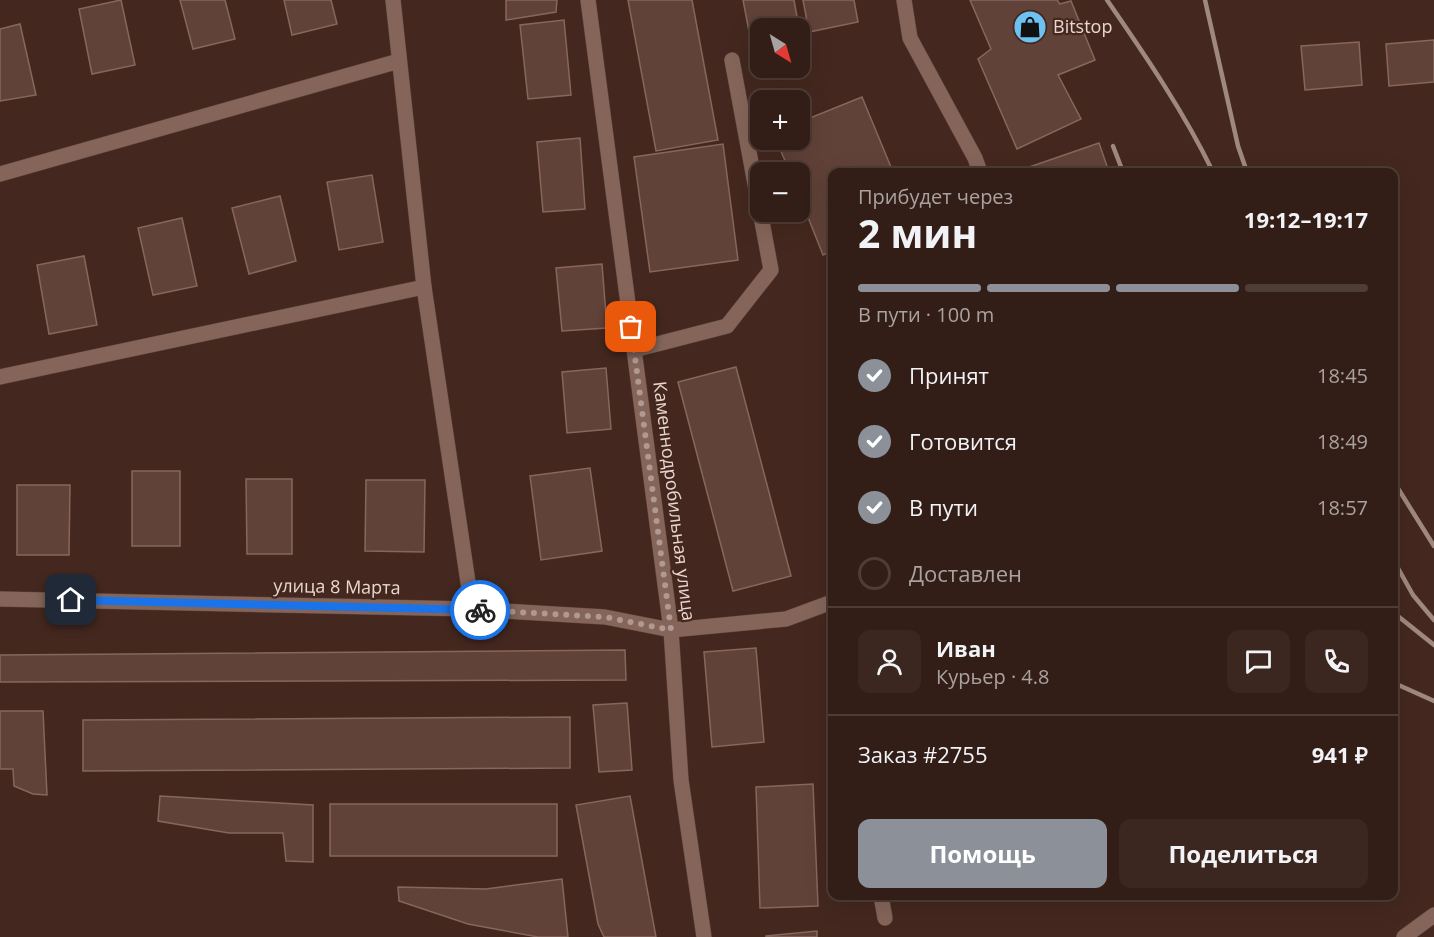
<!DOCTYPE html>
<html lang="ru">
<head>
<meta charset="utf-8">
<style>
  :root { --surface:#331e17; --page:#3b2720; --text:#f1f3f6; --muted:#a9a2a1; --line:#4e3c36; --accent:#8c9099 }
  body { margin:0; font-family:"Open Sans",sans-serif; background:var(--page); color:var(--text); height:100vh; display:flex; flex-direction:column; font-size:22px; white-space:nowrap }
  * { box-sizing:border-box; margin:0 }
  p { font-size:20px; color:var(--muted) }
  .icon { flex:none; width:33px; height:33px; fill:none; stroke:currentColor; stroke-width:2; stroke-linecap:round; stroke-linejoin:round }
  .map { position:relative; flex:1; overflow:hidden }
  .details { position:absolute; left:828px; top:168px; width:570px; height:732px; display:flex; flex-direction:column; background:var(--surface); border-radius:12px; box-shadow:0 6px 24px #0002,0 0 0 2px var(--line) }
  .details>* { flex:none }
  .needle { width:39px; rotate:143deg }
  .tools { position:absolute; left:750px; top:18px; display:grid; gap:12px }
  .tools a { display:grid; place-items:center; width:60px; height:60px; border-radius:12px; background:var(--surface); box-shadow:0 6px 24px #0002,0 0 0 2px var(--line); font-size:30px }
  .pin { position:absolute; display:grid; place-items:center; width:51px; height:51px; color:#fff; margin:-26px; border-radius:12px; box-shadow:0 3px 9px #0006 }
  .courier { position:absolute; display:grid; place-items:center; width:60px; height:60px; margin:-30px; border:4px solid #1a73e8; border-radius:50%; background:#fff; color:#222; box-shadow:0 2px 8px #0007 }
  .summary em { font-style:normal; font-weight:700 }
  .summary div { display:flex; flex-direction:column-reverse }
  .summary { display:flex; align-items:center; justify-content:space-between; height:102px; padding:0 30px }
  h1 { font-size:39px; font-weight:700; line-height:45px }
  .bar { display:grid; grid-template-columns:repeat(4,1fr); gap:9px 6px; align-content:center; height:72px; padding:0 30px }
  .bar i { height:8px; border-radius:4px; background:var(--line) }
  .bar .active { background:var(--accent) }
  .bar p { grid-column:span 4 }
  .line { display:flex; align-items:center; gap:15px; padding:0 30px; border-top:2px solid var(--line) }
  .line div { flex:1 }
  .round { display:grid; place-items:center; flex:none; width:63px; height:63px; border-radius:12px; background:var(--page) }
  ol { padding:0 30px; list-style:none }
  li { display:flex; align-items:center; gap:18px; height:66px }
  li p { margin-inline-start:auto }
  li .icon { padding:6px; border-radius:50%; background:var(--accent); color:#fff; stroke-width:4 }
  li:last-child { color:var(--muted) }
  li i { width:33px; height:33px; border:3px solid var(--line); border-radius:50% }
  .cta { display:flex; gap:12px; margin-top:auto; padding:12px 30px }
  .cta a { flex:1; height:69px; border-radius:12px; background:var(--accent); color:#fff; font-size:24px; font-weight:700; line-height:69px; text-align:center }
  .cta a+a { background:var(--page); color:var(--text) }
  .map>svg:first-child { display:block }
</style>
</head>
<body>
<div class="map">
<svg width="1434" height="937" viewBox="0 0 1434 937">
  <rect width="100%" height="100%" fill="#44281f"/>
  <g fill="#614238" stroke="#87675c" stroke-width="1.5">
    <path d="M121 0 135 65 92 74 79 9Z"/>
    <path d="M180 0H225L235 39 193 49Z"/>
    <path d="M284 0H331L337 24 292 35Z"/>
    <path d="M506 0H557L556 12 506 20Z"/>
    <path d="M628 0H692L718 140 656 151Z"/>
    <path d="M743 0H794L799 28H760V45L752 47Z"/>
    <path d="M803 0H854L858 22 809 32Z"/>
    <path d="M970 0H1057L1060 4 1071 1 1095 60 1058 75 1081 119 1017 149 978 59 991 49Z"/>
    <path d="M564 20 571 95 528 99 520 25Z"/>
    <path d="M20 24 36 95 0 101V29Z"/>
    <path d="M1434 40V82L1389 86 1386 44Z"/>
    <path d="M1359 42 1362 85 1305 90 1301 46Z"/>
    <path d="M862 97 893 172H832V251L823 255 800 197V172H790L776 140H800V122Z"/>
    <path d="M580 138 585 209 543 212 537 142Z"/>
    <path d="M1099 143 1109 172H1015Z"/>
    <path d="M723 144 738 260 650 272 634 157Z"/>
    <path d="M372 175 383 242 339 250 327 182Z"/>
    <path d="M280 196 296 261 249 274 232 208Z"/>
    <path d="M182 218 197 286 153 295 138 228Z"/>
    <path d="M84 256 97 325 49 334 37 265Z"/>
    <path d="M602 264 607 328 562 331 556 268Z"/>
    <path d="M736 367 791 576 733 591 678 382Z"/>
    <path d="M606 368 611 429 567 433 562 372Z"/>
    <path d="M590 468 602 551 541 560 530 476Z"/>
    <rect x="132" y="471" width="48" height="75"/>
    <path d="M246 479H292V554H247Z"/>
    <path d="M366 480H425L424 552 365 551Z"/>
    <path d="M17 485H70L69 555H17Z"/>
    <path d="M756 648 764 742 712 747 704 652Z"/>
    <path d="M625 650 626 680 0 682V655Z"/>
    <path d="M627 703 632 770 599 772 593 705Z"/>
    <path d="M0 711H43L47 795 33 794 14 786 13 769H0Z"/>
    <path d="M570 717V768L83 771V720Z"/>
    <path d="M813 784 818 906 760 908 756 787Z"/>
    <path d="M160 796 313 805V862L286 861 283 833H229L158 821Z"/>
    <path d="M630 796 656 937H604L598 924 576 805Z"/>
    <rect x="330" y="804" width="227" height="52"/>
    <path d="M562 879 568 937H538L468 924 399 901 398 887 486 889Z"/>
    <path d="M817 931V937H766V936Z"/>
  </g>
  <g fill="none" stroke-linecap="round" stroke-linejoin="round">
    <defs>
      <g id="minor">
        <path d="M393 0 424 287 472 609"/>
        <path d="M588 0 671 630 681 780 704 937"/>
        <path d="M904 0 910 38 975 158 980 172"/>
        <path d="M0 174 399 61"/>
        <path d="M634 350 727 326 771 270 732 60"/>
        <path d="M0 377 424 287"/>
        <path d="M0 599 472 609 605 617 671 630 786 619 832 602"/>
        <path d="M881 896 885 918"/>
        <path d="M1404 937 1434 915"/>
      </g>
    </defs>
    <use href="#minor" stroke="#5b433c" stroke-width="16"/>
    <use href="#minor" stroke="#85655a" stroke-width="15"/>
    <g stroke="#9f8880" stroke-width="4.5">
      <path d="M1107 0C1145 55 1184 112 1213 172"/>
      <path d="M1205 0 1238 146 1247 172"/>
      <path d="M1113 146 1123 172"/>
      <path d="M1394 482 1434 546"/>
      <path d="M1394 561 1413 595 1434 620"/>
      <path d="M1394 613 1434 645"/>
      <path d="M1394 683 1434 701"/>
    </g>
  </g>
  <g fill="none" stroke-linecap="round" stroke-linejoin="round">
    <path stroke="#af9992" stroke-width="6" stroke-dasharray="0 10.8" d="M480 610 605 617 671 630 631 327"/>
    <path stroke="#1a73e8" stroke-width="8" d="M71 600 480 610"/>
  </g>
  <defs>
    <symbol id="shop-disc" viewBox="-11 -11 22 22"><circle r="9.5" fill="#6cc3f2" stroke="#44281f"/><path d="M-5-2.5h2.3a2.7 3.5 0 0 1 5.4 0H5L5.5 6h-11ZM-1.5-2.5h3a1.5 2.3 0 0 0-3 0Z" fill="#111"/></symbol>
  </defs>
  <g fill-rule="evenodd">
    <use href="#shop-disc" x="1011" y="8" width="38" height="38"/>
  </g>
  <g text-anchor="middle" stroke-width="4.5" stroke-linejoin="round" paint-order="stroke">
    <g font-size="18" fill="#e9d6d0" stroke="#44281f" text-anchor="start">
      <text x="1053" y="33">Bitstop</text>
    </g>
    <g font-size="18" fill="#e9d6d0" stroke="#44281f">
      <text transform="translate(674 501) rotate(83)" y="6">Каменнодробильная улица</text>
      <text transform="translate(337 587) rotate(1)" y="6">улица 8 Марта</text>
    </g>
  </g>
</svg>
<div class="tools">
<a><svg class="needle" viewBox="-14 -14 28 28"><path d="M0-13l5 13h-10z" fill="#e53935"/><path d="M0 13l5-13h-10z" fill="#a9a2a1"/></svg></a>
<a>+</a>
<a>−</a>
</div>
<div class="pin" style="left:631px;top:327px;background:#ea580c"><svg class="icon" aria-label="bag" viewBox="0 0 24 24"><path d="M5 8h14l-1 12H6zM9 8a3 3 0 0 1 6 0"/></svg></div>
<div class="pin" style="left:71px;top:600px;background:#1f2937"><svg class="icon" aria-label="home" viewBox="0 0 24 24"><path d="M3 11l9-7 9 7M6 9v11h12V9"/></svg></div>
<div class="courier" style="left:480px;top:610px"><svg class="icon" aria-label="bike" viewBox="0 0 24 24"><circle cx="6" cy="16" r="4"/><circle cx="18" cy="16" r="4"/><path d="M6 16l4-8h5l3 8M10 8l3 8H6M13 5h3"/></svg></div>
<section class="details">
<div class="summary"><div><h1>2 мин</h1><p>Прибудет через</p></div><em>19:12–19:17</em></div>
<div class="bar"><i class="active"></i><i class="active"></i><i class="active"></i><i></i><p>В пути · 100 m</p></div>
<ol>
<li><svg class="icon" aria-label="check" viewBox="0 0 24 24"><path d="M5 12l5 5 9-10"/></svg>Принят<p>18:45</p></li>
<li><svg class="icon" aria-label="check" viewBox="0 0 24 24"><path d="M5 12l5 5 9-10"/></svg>Готовится<p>18:49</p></li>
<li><svg class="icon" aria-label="check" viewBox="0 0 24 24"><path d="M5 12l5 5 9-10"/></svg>В пути<p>18:57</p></li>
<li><i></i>Доставлен</li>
</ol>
<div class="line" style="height:108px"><a class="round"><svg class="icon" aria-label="person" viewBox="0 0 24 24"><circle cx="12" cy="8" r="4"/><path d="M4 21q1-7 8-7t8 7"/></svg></a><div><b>Иван</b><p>Курьер · 4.8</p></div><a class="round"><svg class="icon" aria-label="chat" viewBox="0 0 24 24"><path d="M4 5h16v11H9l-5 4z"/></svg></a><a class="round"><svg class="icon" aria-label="phone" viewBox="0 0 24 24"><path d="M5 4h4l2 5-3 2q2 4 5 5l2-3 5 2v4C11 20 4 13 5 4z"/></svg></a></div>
<div class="line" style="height:78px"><div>Заказ #2755</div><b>941 ₽</b></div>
<div class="cta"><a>Помощь</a><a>Поделиться</a></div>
</section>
</div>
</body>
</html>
